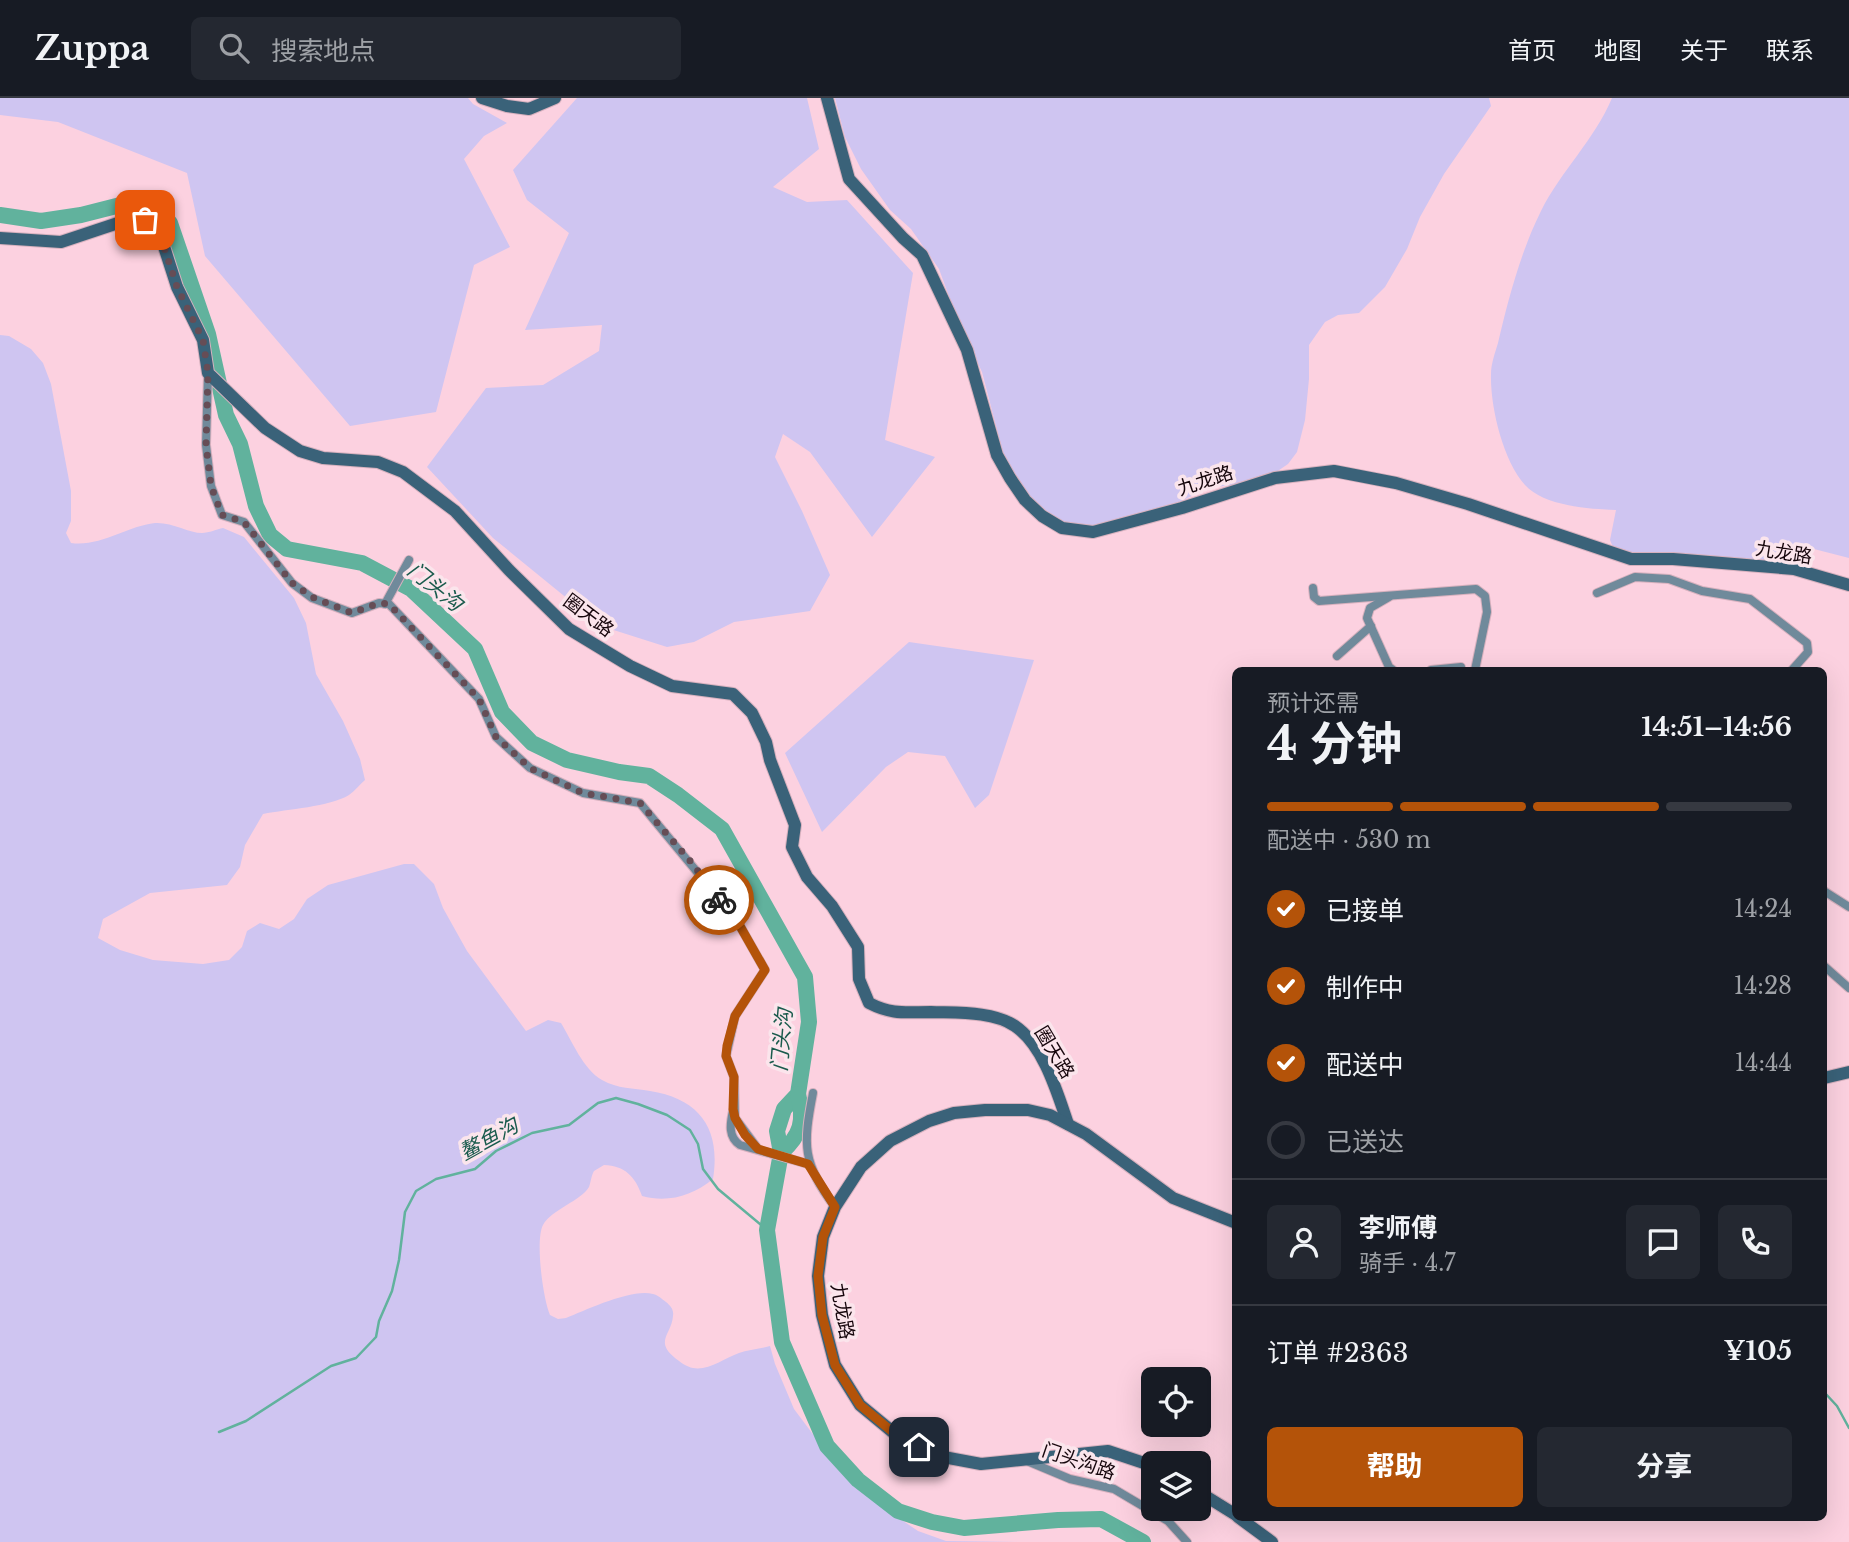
<!DOCTYPE html>
<html lang="zh">
<head>
<meta charset="utf-8">
<style>
  :root { --surface:#171b24; --page:#242831; --text:#f1f3f6; --muted:#9ea1a6; --line:#363941; --accent:#b45309 }
  body { margin:0; font-family:"Libre Baskerville","Noto Sans SC",serif; background:var(--page); color:var(--text); height:100vh; display:flex; flex-direction:column; font-size:26px; white-space:nowrap }
  * { box-sizing:border-box; margin:0 }
  p { font-size:23px; color:var(--muted) }
  .icon { flex:none; width:38px; height:38px; fill:none; stroke:currentColor; stroke-width:2; stroke-linecap:round; stroke-linejoin:round }
  .map { position:relative; flex:1; overflow:hidden }
  .side { position:absolute; left:1232px; top:569px; width:595px; height:854px; display:flex; flex-direction:column; background:var(--surface); border-radius:10px; box-shadow:0 7px 28px #0002 }
  .side>* { flex:none }
  .fabs { position:absolute; left:1141px; top:1269px; display:grid; gap:14px }
  .fabs a { display:grid; place-items:center; width:70px; height:70px; border-radius:10px; background:var(--surface); box-shadow:0 7px 28px #0002; font-size:35px }
  .pin { position:absolute; display:grid; place-items:center; width:60px; height:60px; color:#fff; margin:-30px; border-radius:14px; box-shadow:0 4px 10px #0006 }
  .courier { position:absolute; display:grid; place-items:center; width:70px; height:70px; margin:-35px; border:5px solid #b45309; border-radius:50%; background:#fff; color:#222; box-shadow:0 2px 9px #0007 }
  .overview em { font-style:normal; font-weight:700 }
  .overview div { display:flex; flex-direction:column-reverse }
  .overview { display:flex; align-items:center; justify-content:space-between; height:119px; padding:0 35px }
  h1 { font-size:46px; font-weight:700; line-height:52px }
  .bar { display:grid; grid-template-columns:repeat(4,1fr); gap:10px 7px; align-content:center; height:84px; padding:0 35px }
  .bar i { height:9px; border-radius:5px; background:var(--line) }
  .bar .selected { background:var(--accent) }
  .bar p { grid-column:span 4 }
  .line { display:flex; align-items:center; gap:18px; padding:0 35px; border-top:2px solid var(--line) }
  .line div { flex:1 }
  .round { display:grid; place-items:center; flex:none; width:74px; height:74px; border-radius:10px; background:var(--page) }
  ol { padding:0 35px; list-style:none }
  li { display:flex; align-items:center; gap:21px; height:77px }
  li p { margin-inline-start:auto }
  li .icon { padding:7px; border-radius:50%; background:var(--accent); color:#fff; stroke-width:4 }
  li:last-child { color:var(--muted) }
  li i { width:38px; height:38px; border:4px solid var(--line); border-radius:50% }
  .cta { display:flex; gap:14px; margin-top:auto; padding:14px 35px }
  .cta a { flex:1; height:80px; border-radius:10px; background:var(--accent); color:#fff; font-size:28px; font-weight:700; line-height:80px; text-align:center }
  .cta a+a { background:var(--page); color:var(--text) }
  header { display:flex; align-items:center; gap:42px; box-sizing:border-box; height:98px; padding:0 35px; background:var(--surface); border-bottom:2px solid var(--line) }
  header strong { font-size:33px }
  nav { display:flex; gap:38px; margin-inline-start:auto; font-size:24px }
  .search { width:490px; height:63px; background:var(--page); display:flex; align-items:center; gap:18px; box-sizing:border-box; padding:0 24px; border-radius:10px; color:var(--muted); font-size:26px }
  .map>svg:first-child { display:block }
</style>
</head>
<body>
<header>
<strong>Zuppa</strong>
<div class="search"><svg class="icon" aria-label="search" viewBox="0 0 24 24"><circle cx="10" cy="10" r="6"/><path d="M15 15l6 6"/></svg>搜索地点</div>
<nav><a>首页</a><a>地图</a><a>关于</a><a>联系</a></nav>
</header>
<div class="map">
<svg width="1849" height="1444" viewBox="0 0 1849 1444">
  <rect width="100%" height="100%" fill="#fcd1e0"/>
  <g fill="#cfc5f1">
    <path d="M0 0H468L473 6 507 25 484 38 464 61 510 149 474 167 436 314 350 328 205 158 187 75 58 24 0 17Z"/>
    <path d="M577 0H807L819 51 773 89 807 104 847 102 913 175 885 342 935 359 872 439 810 354 783 336 775 359 802 413 830 477 810 513 734 524 694 544 667 549 601 528 493 440 427 369 486 290 543 287 599 253 602 227 525 232 569 135 527 102 513 72Z"/>
    <path d="M835 0H1489L1491 8 1444 76 1420 119 1407 151 1385 189 1359 215 1338 217 1325 224 1309 247V281L1305 322 1297 354 1288 366 1263 383 1208 390 1175 406 1107 430 1051 428 1008 374 982 274 958 223 939 171 911 131 890 112 861 71 845 39Z"/>
    <path d="M1612 0H1849V460L1814 451 1795 466 1617 459 1610 442 1616 412C1589 411 1544 408 1525 387 1503 363 1490 308 1491 276 1491 266 1495 255 1498 245 1508 202 1521 153 1541 113 1561 73 1595 41 1612 0Z"/>
    <path d="M0 237 9 238 31 251 43 265 51 286 71 393V423L66 435 71 445C101 449 127 428 155 425 172 424 189 435 202 435 209 435 217 431 223 430L244 439 294 500 306 525 316 576 343 623 360 661 365 682C360 686 355 693 349 697 329 709 288 711 263 716L245 747 240 769 227 787 150 795 103 821 98 840 120 852 153 862 203 866 229 862 242 849 247 833 260 825 279 831 294 821 307 801 328 787 404 766H414L434 786 443 810 467 853 526 933 548 922 561 925C572 943 583 971 602 982 618 991 633 990 650 993 700 1001 721 1031 713 1081 692 1098 668 1105 642 1098 635 1078 625 1068 604 1067L594 1073C591 1078 591 1084 589 1089 581 1103 552 1111 543 1127 535 1142 543 1201 550 1217L558 1221 566 1220C586 1212 632 1190 653 1196 658 1197 662 1201 666 1204 671 1208 674 1212 673 1218 672 1236 654 1243 675 1260 680 1264 687 1269 693 1270 708 1273 725 1260 739 1255 748 1252 760 1251 770 1248L775 1266 794 1311 827 1355 872 1402 918 1433 946 1443 1019 1444H0Z"/>
    <path d="M909 544 1034 562 989 697 975 710 945 658 908 654 886 669 822 734 785 655Z"/>
  </g>
  <g fill="none" stroke-linecap="round" stroke-linejoin="round">
    <g stroke="#61b29d" stroke-width="2.5">
      <path d="M1824 1294 1837 1308 1849 1330"/>
      <path d="M219 1334 246 1323 331 1268 356 1260 376 1239 379 1223 392 1193 399 1162 405 1114 416 1093 436 1081 475 1071 496 1053 532 1035 569 1027 598 1005 616 1000 638 1006 667 1017 690 1032 698 1046 703 1071 718 1091 767 1132"/>
    </g>
    <g stroke="#61b29d" stroke-width="16">
      <path d="M0 117 41 123 81 117 144 101 155 107 170 125 208 236 226 317 240 346 256 408 270 437 287 451 362 465 411 491 475 551 502 614 532 645 567 662 619 674 649 678 678 697 722 731 805 879 809 924 798 996 784 1011 777 1033 781 1055 767 1132 782 1244 827 1348 858 1382 898 1413 932 1424 964 1430 1058 1422 1101 1421 1143 1444"/>
      <path d="M781 1055C801 1037 805 1023 798 996"/>
    </g>
    <defs>
      <g id="street">
        <path d="M208 275 206 347 211 388 222 417 244 424 292 485 312 500 352 515 379 505 389 506 479 601 496 639 530 670 583 695 640 705 736 821 765 872 735 918 726 958 734 979 735 1020 758 1051"/>
        <path d="M1313 490 1314 499 1319 503 1476 491 1485 498 1487 514 1475 572"/>
        <path d="M1597 495 1635 479 1669 481 1702 493 1750 501 1807 545 1808 554 1792 572"/>
        <path d="M1389 499 1370 510 1367 520 1389 569 1393 572"/>
        <path d="M385 506 409 462"/>
        <path d="M1337 558 1371 528"/>
        <path d="M1431 572 1461 569"/>
        <path d="M1824 793 1849 809"/>
        <path d="M1824 868 1849 890"/>
        <path d="M813 995C803 1047 802 1065 835 1109"/>
        <path d="M733 1013C730 1026 728 1039 740 1047L808 1066"/>
        <path d="M1027 1363 1070 1381 1114 1391 1168 1423 1187 1444"/>
      </g>
      <g id="secondary">
        <path d="M482 0 507 8 529 11 555 0"/>
        <path d="M827 0 849 81 903 140 922 157 967 252 997 357 1010 380 1025 402 1042 418 1062 430 1093 434 1182 410 1275 380 1334 373 1396 385 1468 406 1631 461H1673L1794 471 1849 487"/>
        <path d="M0 140 61 144 130 121 145 122 158 130 177 189 203 242 208 275 265 330 300 353 323 360 378 364 403 374 455 413 509 472 569 531 630 568 672 588 733 596 752 615 766 644 770 662 795 727 792 749 807 779 832 808 858 849 859 881 869 905C892 917 906 914 931 914 957 915 993 913 1015 928 1044 948 1057 994 1068 1026"/>
        <path d="M1824 980 1849 974"/>
        <path d="M1153 1368 1108 1353 981 1366 938 1358 900 1340 860 1307 835 1267 822 1217 818 1178 823 1139 835 1109 861 1069 890 1043 929 1023 954 1015 985 1012H1028L1050 1017 1086 1036 1173 1100 1236 1125"/>
        <path d="M1199 1394 1236 1417"/>
        <path d="M1238 1419 1272 1444"/>
      </g>
    </defs>
    <use href="#street" stroke="#d7b1be" stroke-width="10"/>
    <use href="#secondary" stroke="#d7b1be" stroke-width="14"/>
    <use href="#street" stroke="#708a9b" stroke-width="8"/>
    <use href="#secondary" stroke="#3a6279" stroke-width="12"/>
  </g>
  <g fill="none" stroke-linecap="round" stroke-linejoin="round">
    <path stroke="#664d56" stroke-width="7" stroke-dasharray="0 12.6" d="M145 122 158 130 177 189 203 242 208 275 206 347 211 388 222 417 244 424 292 485 312 499 352 515 379 505 389 506 479 601 496 639 530 670 583 695 640 705 692 765 719 802"/>
    <path stroke="#b45309" stroke-width="9" d="M719 802 736 821 765 872 735 918 727 948 726 958 734 979 733 1011 735 1020 745 1037 758 1051 808 1066 835 1109 823 1139 818 1178 822 1217 835 1267 860 1307 900 1340 919 1349"/>
  </g>
  <g text-anchor="middle" stroke-width="7" stroke-linejoin="round" paint-order="stroke">
    <g font-size="19" fill="#16060c" stroke="#fbe5ec">
      <text transform="translate(1205 382) rotate(-18)" y="7">九龙路</text>
      <text transform="translate(1784 454) rotate(9)" y="7">九龙路</text>
      <text transform="translate(589 517) rotate(37)" y="7">圈天路</text>
      <text transform="translate(1055 954) rotate(59)" y="7">圈天路</text>
      <text transform="translate(843 1213) rotate(80)" y="7">九龙路</text>
      <text transform="translate(1079 1363) rotate(19)" y="7">门头沟路</text>
    </g>
    <g font-size="21" font-style="italic" fill="#1a5b4d" stroke="#fbe5ec">
      <text transform="translate(435 489) rotate(39)" y="7">门头沟</text>
      <text transform="translate(782 942) rotate(-85)" y="7">门头沟</text>
      <text transform="translate(489 1041) rotate(-29)" y="7">鳌鱼沟</text>
    </g>
  </g>
</svg>
<div class="fabs">
<a><svg class="icon" aria-label="locate" viewBox="0 0 24 24"><circle cx="12" cy="12" r="6"/><path d="M12 2v4M12 18v4M2 12h4M18 12h4"/></svg></a>
<a><svg class="icon" aria-label="layers" viewBox="0 0 24 24"><path d="M12 4l9 5-9 5-9-5zM3 14l9 5 9-5"/></svg></a>
</div>
<div class="pin" style="left:145px;top:122px;background:#ea580c"><svg class="icon" aria-label="bag" viewBox="0 0 24 24"><path d="M5 8h14l-1 12H6zM9 8a3 3 0 0 1 6 0"/></svg></div>
<div class="pin" style="left:919px;top:1349px;background:#1f2937"><svg class="icon" aria-label="home" viewBox="0 0 24 24"><path d="M3 11l9-7 9 7M6 9v11h12V9"/></svg></div>
<div class="courier" style="left:719px;top:802px"><svg class="icon" aria-label="bike" viewBox="0 0 24 24"><circle cx="6" cy="16" r="4"/><circle cx="18" cy="16" r="4"/><path d="M6 16l4-8h5l3 8M10 8l3 8H6M13 5h3"/></svg></div>
<section class="side">
<div class="overview"><div><h1>4 分钟</h1><p>预计还需</p></div><em>14:51–14:56</em></div>
<div class="bar"><i class="selected"></i><i class="selected"></i><i class="selected"></i><i></i><p>配送中 · 530 m</p></div>
<ol>
<li><svg class="icon" aria-label="check" viewBox="0 0 24 24"><path d="M5 12l5 5 9-10"/></svg>已接单<p>14:24</p></li>
<li><svg class="icon" aria-label="check" viewBox="0 0 24 24"><path d="M5 12l5 5 9-10"/></svg>制作中<p>14:28</p></li>
<li><svg class="icon" aria-label="check" viewBox="0 0 24 24"><path d="M5 12l5 5 9-10"/></svg>配送中<p>14:44</p></li>
<li><i></i>已送达</li>
</ol>
<div class="line" style="height:126px"><a class="round"><svg class="icon" aria-label="person" viewBox="0 0 24 24"><circle cx="12" cy="8" r="4"/><path d="M4 21q1-7 8-7t8 7"/></svg></a><div><b>李师傅</b><p>骑手 · 4.7</p></div><a class="round"><svg class="icon" aria-label="chat" viewBox="0 0 24 24"><path d="M4 5h16v11H9l-5 4z"/></svg></a><a class="round"><svg class="icon" aria-label="phone" viewBox="0 0 24 24"><path d="M5 4h4l2 5-3 2q2 4 5 5l2-3 5 2v4C11 20 4 13 5 4z"/></svg></a></div>
<div class="line" style="height:91px"><div>订单 #2363</div><b>¥105</b></div>
<div class="cta"><a>帮助</a><a>分享</a></div>
</section>
</div>
</body>
</html>
